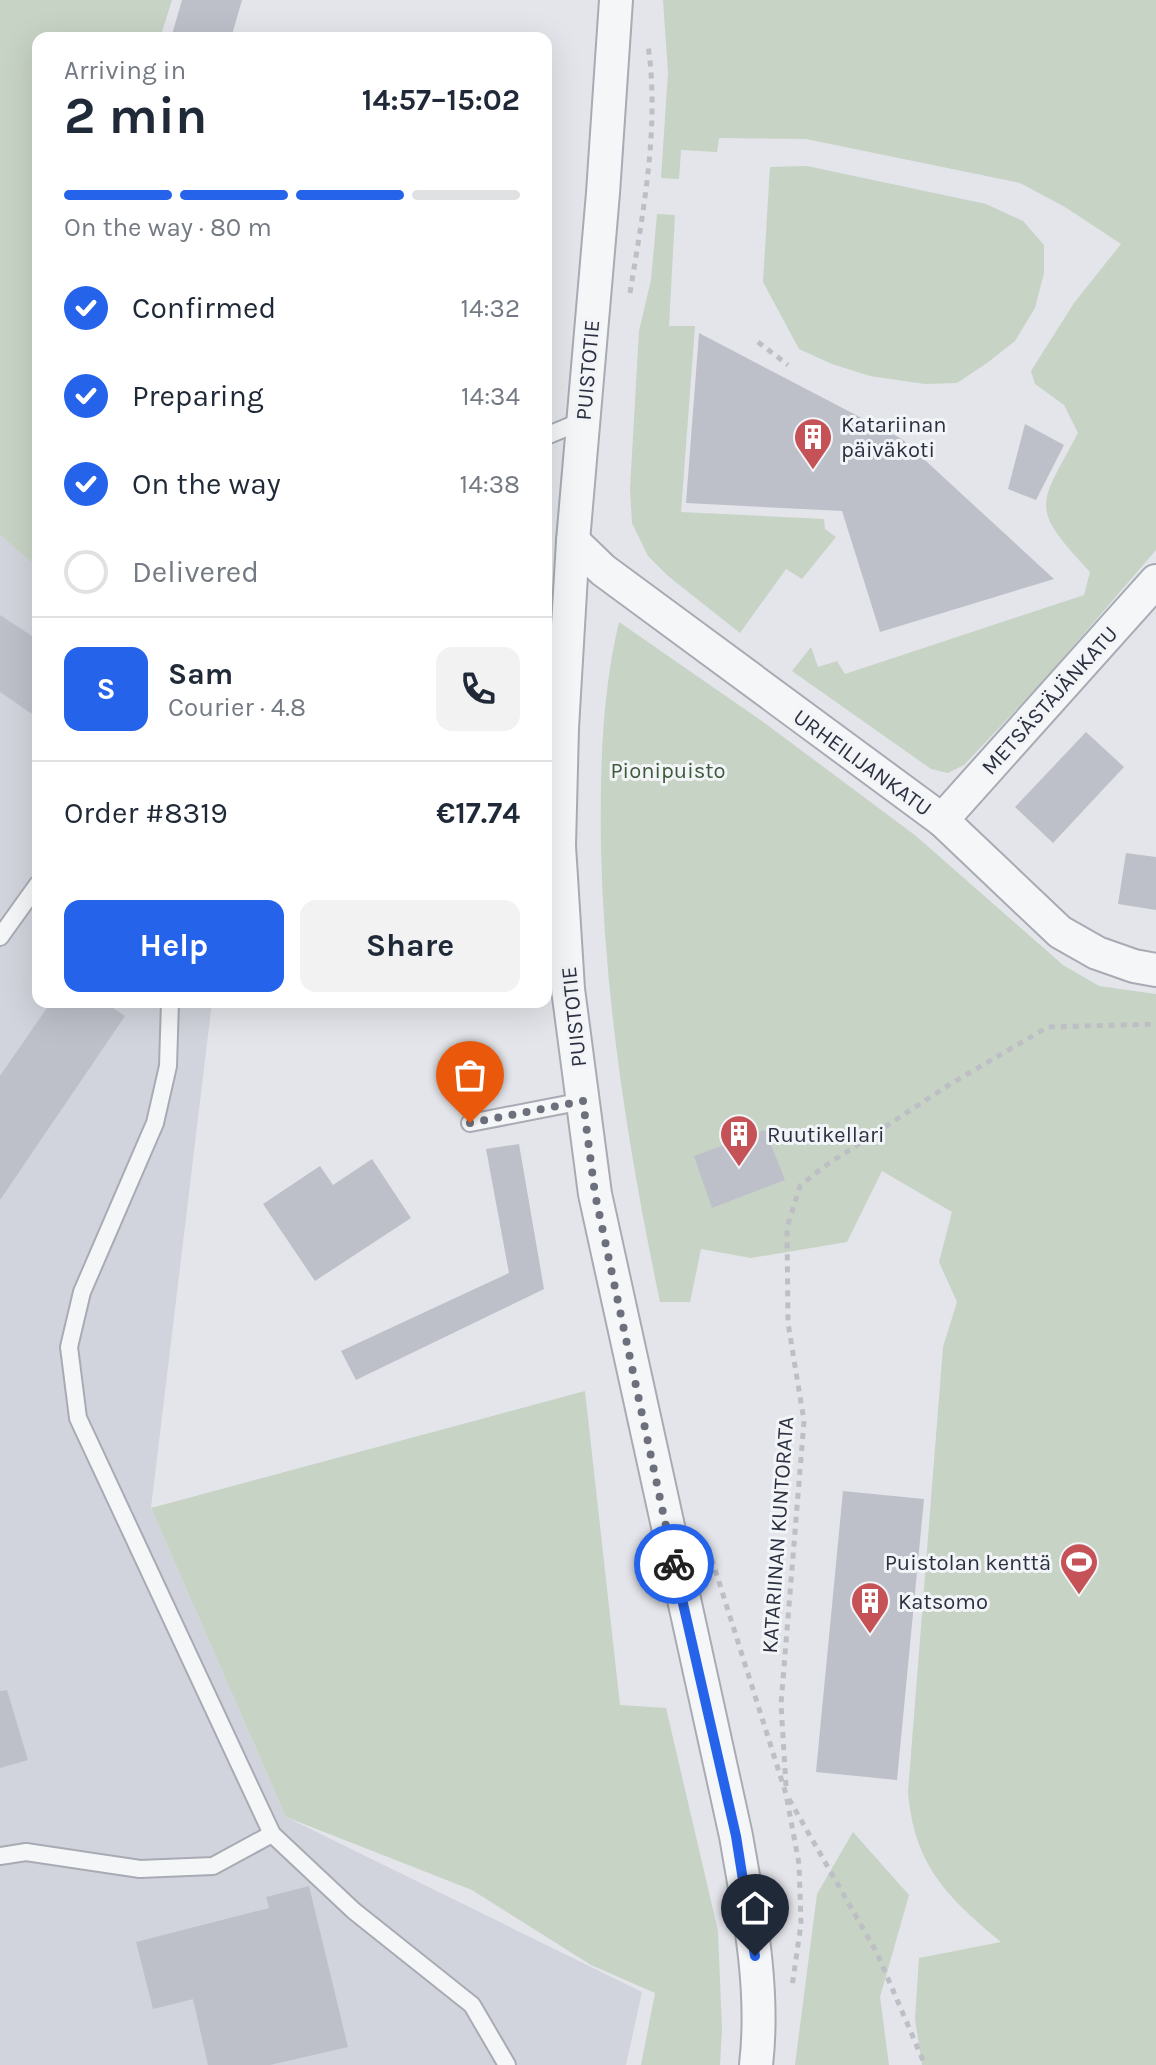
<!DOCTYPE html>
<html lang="en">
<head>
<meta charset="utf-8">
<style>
  :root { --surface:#fff; --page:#f2f2f3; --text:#1f2937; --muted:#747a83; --line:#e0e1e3; --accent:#2563eb }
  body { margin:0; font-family:Karla,sans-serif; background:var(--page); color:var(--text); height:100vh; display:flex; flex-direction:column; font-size:30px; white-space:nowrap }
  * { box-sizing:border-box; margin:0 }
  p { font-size:26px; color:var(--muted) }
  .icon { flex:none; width:44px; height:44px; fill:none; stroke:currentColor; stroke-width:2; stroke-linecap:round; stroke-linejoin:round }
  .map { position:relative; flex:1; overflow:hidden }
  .details { position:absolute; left:32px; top:32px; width:520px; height:976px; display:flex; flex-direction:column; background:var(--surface); border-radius:16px; box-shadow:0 8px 32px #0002 }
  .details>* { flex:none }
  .pin { position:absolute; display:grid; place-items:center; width:68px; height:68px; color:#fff; margin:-82px -34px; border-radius:50% 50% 50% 0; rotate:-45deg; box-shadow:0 0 8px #0007 }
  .pin .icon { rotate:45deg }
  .courier { position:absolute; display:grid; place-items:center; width:80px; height:80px; margin:-40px; border:6px solid #2563eb; border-radius:50%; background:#fff; color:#222; box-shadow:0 2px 10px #0007 }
  .overview em { font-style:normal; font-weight:700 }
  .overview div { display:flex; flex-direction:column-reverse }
  .overview { display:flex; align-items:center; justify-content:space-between; height:136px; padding:0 32px }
  h1 { font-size:52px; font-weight:700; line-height:60px }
  .bar { display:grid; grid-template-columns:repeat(4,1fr); gap:12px 8px; align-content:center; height:96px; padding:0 32px }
  .bar i { height:10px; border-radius:6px; background:var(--line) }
  .bar .on { background:var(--accent) }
  .bar p { grid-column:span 4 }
  .line { display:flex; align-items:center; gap:20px; padding:0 32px; border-top:2px solid var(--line) }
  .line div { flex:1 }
  .round { display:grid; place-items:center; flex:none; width:84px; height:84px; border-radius:16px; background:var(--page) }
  ol { padding:0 32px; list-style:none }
  li { display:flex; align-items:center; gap:24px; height:88px }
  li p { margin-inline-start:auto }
  li .icon { padding:8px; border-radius:50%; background:var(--accent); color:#fff; stroke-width:4 }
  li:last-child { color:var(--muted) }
  li i { width:44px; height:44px; border:4px solid var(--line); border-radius:50% }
  .button { display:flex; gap:16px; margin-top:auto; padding:16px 32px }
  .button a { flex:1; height:92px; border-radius:16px; background:var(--accent); color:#fff; font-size:32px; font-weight:700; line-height:92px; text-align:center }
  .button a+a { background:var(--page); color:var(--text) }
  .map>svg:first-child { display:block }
</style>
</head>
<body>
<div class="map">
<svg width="1156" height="2065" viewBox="0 0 1156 2065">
  <rect width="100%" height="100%" fill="#e3e5ea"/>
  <path fill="#d1d4dc" d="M0 535 38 568V1002H212L151 1508 286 1817 642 1992 626 2065H0Z"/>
  <g fill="#c7d3c5">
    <path d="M0 0H172L160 38H38V568L0 535Z"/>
    <path d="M663 0H1156V550L1045 679 964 765 948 773 931 769 792 671 811 647 818 667 837 661 845 674 1084 595 1090 572C1029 506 1038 508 1078 433L1064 405 1035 384 1031 371 1074 303 1121 244 1065 207 1020 183 806 139 719 138 717 152 681 150 679 179 661 178 668 73Z"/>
    <path d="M807 166 986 204 1023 221 1044 245V273L1035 308 1015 341 987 363 957 383 925 384 870 376 832 364 799 349 763 282 770 167Z"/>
    <path d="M657 214 675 215 669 326H695L681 512 824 519 825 529 836 537 802 579 786 569 740 633 668 576 648 556 632 523 630 489 639 331 651 280Z"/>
    <path d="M619 622 766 724 916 836 1063 965 1099 986 1156 994V2065H922L915 2019 919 1958 1001 1942C947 1897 914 1865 908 1792L943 1347 957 1302 939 1262 952 1212 882 1171 847 1242 751 1258 701 1249 690 1302H660C629 1153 605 1004 601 852 600 775 601 698 619 622Z"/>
    <path d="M585 1391 620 1705 666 1708 718 1931 722 2029 720 2065H641L655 1993 591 1965 472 1890 286 1817 151 1508Z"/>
    <path d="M853 1832 909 1895 880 1997 889 2065H795L817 1894Z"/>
  </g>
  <g fill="#bdc0c9">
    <path d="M182 0H242L231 38H171Z"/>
    <path d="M699 333 902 439 1054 579 880 632 842 511 686 503Z"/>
    <path d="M1025 424 1064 445 1036 500 1008 489Z"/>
    <path d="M0 615 38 640V718L0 692Z"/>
    <path d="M1086 732 1124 767 1053 843 1015 807Z"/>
    <path d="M1126 853 1156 857V910L1118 904Z"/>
    <path d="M51 1002H104L125 1016 0 1200V1076Z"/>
    <path d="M765 1130 785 1180 712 1208 694 1156Z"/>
    <path d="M519 1144 544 1289 356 1380 341 1351 509 1273 486 1149Z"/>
    <path d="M372 1159 411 1218 315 1281 263 1204 320 1166 333 1185Z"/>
    <path d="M843 1491 924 1499 897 1780 816 1772Z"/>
    <path d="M7 1690 28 1760 0 1768V1691Z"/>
    <path d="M309 1886 348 2047 270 2065H208L193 1999 153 2009 136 1942 269 1908 266 1897Z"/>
  </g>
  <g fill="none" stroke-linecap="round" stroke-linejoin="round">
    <defs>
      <g id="service">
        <path d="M546 436 582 421"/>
        <path d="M0 937 38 884"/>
        <path d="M170 1002 168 1066 155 1123 82 1292 69 1347 78 1418 272 1834 354 1911 472 2005 507 2065"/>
        <path d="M470 1123 583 1101"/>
        <path d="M0 1856 26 1852 140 1869 213 1866 272 1834"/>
      </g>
      <g id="minor">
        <path d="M616 0 603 193 573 541 562 728 559 846 568 989 595 1194 736 1836C749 1911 765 1988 756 2065"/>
        <path d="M573 541 603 570 942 820 1060 932 1097 953 1134 966 1156 970"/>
        <path d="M942 820 1156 581"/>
      </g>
    </defs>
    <use href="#service" stroke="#a8abb4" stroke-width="20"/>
    <use href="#minor" stroke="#a8abb4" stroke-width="36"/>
    <g stroke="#bdbfc5" stroke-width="5" stroke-dasharray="6 6" stroke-linecap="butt">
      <path d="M630 293C643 212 660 126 648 45"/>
      <path d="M758 342 788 365"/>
      <path d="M708 1547 786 1794 799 1864 801 1924 792 1987"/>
      <path d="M786 1786 781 1704 804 1421 788 1323 787 1228 800 1186 822 1168 952 1083 1048 1027 1156 1024"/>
      <path d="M789 1799 877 1953 925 2065"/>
    </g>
    <use href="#service" stroke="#f5f6f8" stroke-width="16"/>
    <use href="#minor" stroke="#f5f6f8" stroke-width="32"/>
  </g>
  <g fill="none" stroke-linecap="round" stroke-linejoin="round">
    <path stroke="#6c707c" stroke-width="8" stroke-dasharray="0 14.4" d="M470 1123 583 1101 595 1194 674 1564"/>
    <path stroke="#2563eb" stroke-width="10" d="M674 1564 736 1836 755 1956"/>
  </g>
  <defs>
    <symbol id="building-pin" viewBox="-11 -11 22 30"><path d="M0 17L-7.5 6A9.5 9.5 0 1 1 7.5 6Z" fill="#c55256" stroke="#f2f4f7"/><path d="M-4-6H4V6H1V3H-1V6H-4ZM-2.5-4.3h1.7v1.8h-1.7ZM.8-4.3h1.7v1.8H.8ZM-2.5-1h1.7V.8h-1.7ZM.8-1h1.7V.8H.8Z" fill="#fff"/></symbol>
    <symbol id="stadium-pin" viewBox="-11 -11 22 30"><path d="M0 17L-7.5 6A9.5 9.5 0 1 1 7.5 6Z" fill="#c55256" stroke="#f2f4f7"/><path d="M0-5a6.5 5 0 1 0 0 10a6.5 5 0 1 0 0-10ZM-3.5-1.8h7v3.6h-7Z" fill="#fff"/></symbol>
  </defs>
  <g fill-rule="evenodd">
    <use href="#building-pin" x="791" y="415" width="44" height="60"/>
    <use href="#building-pin" x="717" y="1112" width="44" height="60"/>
    <use href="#stadium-pin" x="1057" y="1540" width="44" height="60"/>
    <use href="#building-pin" x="848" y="1579" width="44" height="60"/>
  </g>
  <g text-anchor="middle" stroke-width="6" stroke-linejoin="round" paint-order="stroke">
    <g font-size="22" fill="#2c3141" stroke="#f2f4f7">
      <text transform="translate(587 370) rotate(-85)" y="8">PUISTOTIE</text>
      <text transform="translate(1049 700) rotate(-48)" y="8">METSÄSTÄJÄNKATU</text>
      <text transform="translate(863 762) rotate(36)" y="8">URHEILIJANKATU</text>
      <text transform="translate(573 1017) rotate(-96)" y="8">PUISTOTIE</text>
      <text transform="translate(777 1535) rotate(-86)" y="8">KATARIINAN KUNTORATA</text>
    </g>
    <g font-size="22" fill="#2c3141" stroke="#f2f4f7" text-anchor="start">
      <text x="841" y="432">Katariinan<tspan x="841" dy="25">päiväkoti</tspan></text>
      <text x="767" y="1142">Ruutikellari</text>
      <text x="1051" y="1570" text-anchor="end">Puistolan kenttä</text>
      <text x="898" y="1609">Katsomo</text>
    </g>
    <g font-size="22" fill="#3d5b3a" stroke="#f2f4f7">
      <text x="668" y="778">Pionipuisto</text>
    </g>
  </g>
</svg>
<div class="pin" style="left:470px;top:1123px;background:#ea580c"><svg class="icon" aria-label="bag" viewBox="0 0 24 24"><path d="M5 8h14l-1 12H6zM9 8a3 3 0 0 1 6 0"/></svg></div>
<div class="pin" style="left:755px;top:1956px;background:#1f2937"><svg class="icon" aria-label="home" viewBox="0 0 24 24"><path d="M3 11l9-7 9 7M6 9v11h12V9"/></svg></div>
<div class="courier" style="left:674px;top:1564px"><svg class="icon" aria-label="bike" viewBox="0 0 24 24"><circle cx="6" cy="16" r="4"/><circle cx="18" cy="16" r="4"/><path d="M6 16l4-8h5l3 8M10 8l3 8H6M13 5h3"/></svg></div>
<section class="details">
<div class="overview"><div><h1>2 min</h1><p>Arriving in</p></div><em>14:57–15:02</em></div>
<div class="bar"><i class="on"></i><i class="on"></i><i class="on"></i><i></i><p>On the way · 80 m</p></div>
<ol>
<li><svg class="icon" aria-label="check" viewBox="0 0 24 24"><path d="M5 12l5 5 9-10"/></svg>Confirmed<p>14:32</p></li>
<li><svg class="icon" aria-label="check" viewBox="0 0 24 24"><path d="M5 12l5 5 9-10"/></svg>Preparing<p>14:34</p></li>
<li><svg class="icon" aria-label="check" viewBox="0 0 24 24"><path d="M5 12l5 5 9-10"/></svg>On the way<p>14:38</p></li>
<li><i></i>Delivered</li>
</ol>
<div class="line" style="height:144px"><b class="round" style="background:var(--accent);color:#fff">S</b><div><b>Sam</b><p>Courier · 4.8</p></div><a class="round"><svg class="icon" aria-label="phone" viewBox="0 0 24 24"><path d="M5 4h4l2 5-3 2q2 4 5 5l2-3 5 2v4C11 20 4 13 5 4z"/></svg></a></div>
<div class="line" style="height:104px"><div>Order #8319</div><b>€17.74</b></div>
<div class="button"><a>Help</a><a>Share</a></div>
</section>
</div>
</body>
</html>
